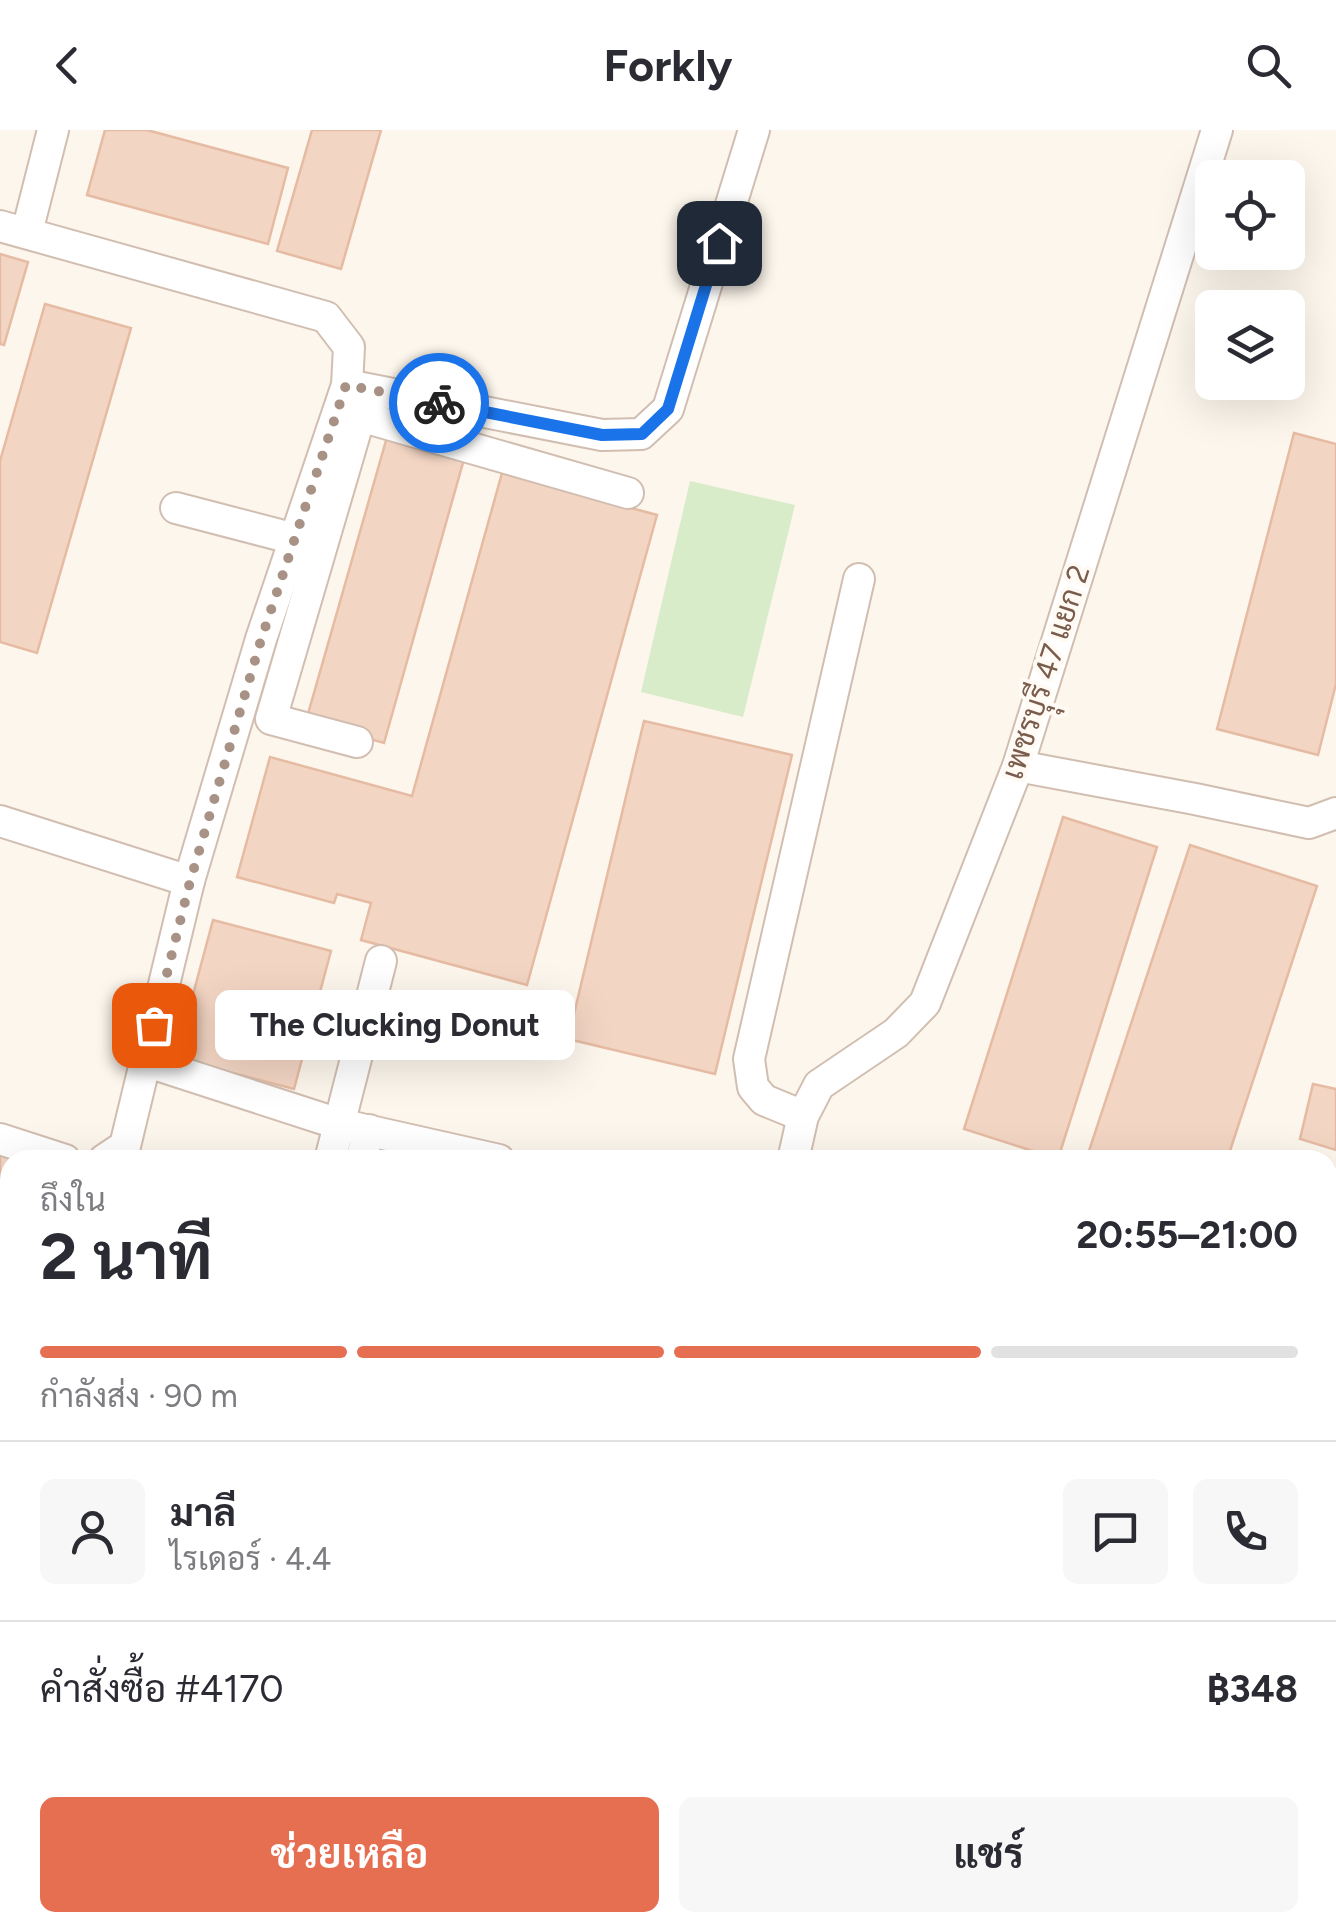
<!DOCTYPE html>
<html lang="th">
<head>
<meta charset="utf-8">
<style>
  :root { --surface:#fff; --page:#f7f7f7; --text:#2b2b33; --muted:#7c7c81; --line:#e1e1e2; --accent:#e76f51 }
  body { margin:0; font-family:Figtree,Sarabun,sans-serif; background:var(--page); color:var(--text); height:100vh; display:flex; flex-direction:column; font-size:38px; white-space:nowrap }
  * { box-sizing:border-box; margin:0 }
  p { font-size:32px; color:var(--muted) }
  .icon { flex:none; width:55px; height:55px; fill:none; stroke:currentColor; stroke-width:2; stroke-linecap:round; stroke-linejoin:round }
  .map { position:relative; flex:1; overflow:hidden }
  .details { position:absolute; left:0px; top:1020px; width:1338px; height:782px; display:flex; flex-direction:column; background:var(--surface); border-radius:30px 30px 0 0; box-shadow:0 10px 40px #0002 }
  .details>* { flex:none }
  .tools { position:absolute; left:1195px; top:30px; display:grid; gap:20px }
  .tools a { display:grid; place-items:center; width:110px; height:110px; border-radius:15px; background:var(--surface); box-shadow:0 10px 40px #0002; font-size:50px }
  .pin { position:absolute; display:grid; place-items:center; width:85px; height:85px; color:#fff; margin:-42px; border-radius:20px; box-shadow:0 5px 15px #0006 }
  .courier { position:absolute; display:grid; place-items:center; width:100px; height:100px; margin:-50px; border:8px solid #1a73e8; border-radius:50%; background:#fff; color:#222; box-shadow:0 2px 12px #0007 }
  .bubble { position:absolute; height:70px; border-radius:15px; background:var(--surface); box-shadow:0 10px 40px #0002; font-size:32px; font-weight:700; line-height:70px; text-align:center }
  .headline em { font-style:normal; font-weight:700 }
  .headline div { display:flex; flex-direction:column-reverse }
  .headline { display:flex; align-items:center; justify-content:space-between; height:170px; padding:0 40px }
  h1 { font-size:65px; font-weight:700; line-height:75px }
  .bar { display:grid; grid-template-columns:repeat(4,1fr); gap:15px 10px; align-content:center; height:120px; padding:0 40px }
  .bar i { height:12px; border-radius:8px; background:var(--line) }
  .bar .selected { background:var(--accent) }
  .bar p { grid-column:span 4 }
  .line { display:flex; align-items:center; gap:25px; padding:0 40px; border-top:2px solid var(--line) }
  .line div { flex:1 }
  .round { display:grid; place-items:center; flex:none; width:105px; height:105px; border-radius:15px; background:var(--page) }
  .button { display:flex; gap:20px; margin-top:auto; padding:20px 40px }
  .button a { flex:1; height:115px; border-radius:15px; background:var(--accent); color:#fff; font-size:40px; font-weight:700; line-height:115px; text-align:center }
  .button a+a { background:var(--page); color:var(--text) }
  header { display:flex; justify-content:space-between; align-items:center; height:130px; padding:0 40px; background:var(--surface); font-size:45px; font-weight:700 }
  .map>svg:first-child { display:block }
</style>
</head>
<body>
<header><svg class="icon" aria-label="back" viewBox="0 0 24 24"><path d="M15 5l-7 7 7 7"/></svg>Forkly<svg class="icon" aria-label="search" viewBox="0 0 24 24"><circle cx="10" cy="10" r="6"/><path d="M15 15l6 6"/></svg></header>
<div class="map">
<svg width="1336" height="1802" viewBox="0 0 1336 1802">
  <rect width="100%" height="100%" fill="#fdf6ec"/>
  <path fill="#d8ecc9" d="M690 351 795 375 743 587 641 562Z"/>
  <g fill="#f3d5c3" stroke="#e6bba3" stroke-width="2.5">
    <path d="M105 0H147L288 38 268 114 87 65Z"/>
    <path d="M312 0H381L341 139 277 121Z"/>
    <path d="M0 124 28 132 4 215 0 214Z"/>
    <path d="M45 174 131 198 37 523 0 512V331Z"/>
    <path d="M1294 303 1336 314V554L1318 625 1217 599Z"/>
    <path d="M387 307 464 329 384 613 306 591Z"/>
    <path d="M502 343 657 385 527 855 361 810 371 773 337 764 334 773 237 747 270 627 412 666Z"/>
    <path d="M644 591 792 625 715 944 568 909Z"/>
    <path d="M1063 687 1157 717 1058 1029 964 999Z"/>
    <path d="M1190 715 1317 756 1227 1030H1086Z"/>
    <path d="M213 790 331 821 294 959 176 928Z"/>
    <path d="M1313 954 1336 959V1020L1300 1009Z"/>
    <path d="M0 1024 20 1030H10V1127L0 1124Z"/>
    <path d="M1333 1065 1336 1066V1114L1328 1111V1084Z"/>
    <path d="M1328 1383 1336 1385V1492L1328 1490Z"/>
    <path d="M1328 1760 1336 1762V1802H1223L1225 1792H1328Z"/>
  </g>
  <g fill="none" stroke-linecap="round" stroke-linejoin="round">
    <defs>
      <g id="minor">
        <path d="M0 96 326 187 349 217 347 255 261 509 189 751 125 1016 104 1030"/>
        <path d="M27 102 53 0"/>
        <path d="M347 255 602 305 641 304 668 279 754 0"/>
        <path d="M176 378 295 409"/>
        <path d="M357 612 271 589 360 286 628 363"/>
        <path d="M1018 636 1195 669 1309 693 1336 683"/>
        <path d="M0 691 189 751"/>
        <path d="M145 931 339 994 499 1030"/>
        <path d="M803 986 764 970 753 957 749 929 859 449"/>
        <path d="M0 1009 65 1030"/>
        <path d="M330 1030 381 831"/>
        <path d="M361 1030 369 1000"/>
        <path d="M793 1030 803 986 819 955 896 903 925 873 1018 636 1217 0"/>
        <path d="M0 1168 10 1170"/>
        <path d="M1328 1224H1336"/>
        <path d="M1328 1272 1336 1274"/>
        <path d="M0 1312 10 1314"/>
        <path d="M0 1443 10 1446"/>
        <path d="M1328 1607 1336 1608"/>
      </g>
      <g id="major">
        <path d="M0 1680 10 1682"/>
        <path d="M0 1728 10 1730"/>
        <path d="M287 1792 327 1802"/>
        <path d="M491 1792 533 1802"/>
      </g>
    </defs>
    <use href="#minor" stroke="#d1beb0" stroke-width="34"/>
    <use href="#major" stroke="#dad1cd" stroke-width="41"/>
    <use href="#minor" stroke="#fff" stroke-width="30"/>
    <use href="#major" stroke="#fbd9a5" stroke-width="38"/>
    <defs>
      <g id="rail">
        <path d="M0 1331 10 1333"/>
        <path d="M0 1349 10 1351"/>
        <path d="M0 1375 10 1377"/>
        <path d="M1328 1637 1336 1638"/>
        <path d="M1328 1656 1336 1658"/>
        <path d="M1328 1679 1336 1681"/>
      </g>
    </defs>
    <use href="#rail" stroke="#b9a8c9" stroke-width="11"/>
    <use href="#rail" stroke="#fffaf3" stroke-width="8" stroke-dasharray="22" stroke-linecap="butt"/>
  </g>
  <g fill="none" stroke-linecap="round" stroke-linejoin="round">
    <path stroke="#a89285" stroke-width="10" stroke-dasharray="0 18" d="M154 895 190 752 261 510 346 255 439 273"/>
    <path stroke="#1a73e8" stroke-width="12" d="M439 273 602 305 642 304 668 279 719 113"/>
  </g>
  <g text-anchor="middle" stroke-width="8" stroke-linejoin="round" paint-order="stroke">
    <g font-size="30" fill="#7a5c4d" stroke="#fffaf3">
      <text transform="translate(1046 542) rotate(-72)" y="10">เพชรบุุรี 47 แยก 2</text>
    </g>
  </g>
</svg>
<div class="tools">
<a><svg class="icon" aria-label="locate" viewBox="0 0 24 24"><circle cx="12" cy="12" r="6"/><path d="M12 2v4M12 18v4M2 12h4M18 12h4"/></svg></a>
<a><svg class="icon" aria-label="layers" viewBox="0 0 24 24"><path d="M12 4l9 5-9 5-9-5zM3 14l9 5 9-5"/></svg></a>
</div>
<div class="pin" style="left:154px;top:895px;background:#ea580c"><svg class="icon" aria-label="bag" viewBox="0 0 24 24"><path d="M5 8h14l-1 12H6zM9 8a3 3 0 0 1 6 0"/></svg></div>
<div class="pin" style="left:719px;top:113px;background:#1f2937"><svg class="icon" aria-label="home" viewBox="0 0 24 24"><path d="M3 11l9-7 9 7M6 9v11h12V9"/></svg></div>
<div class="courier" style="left:439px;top:273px"><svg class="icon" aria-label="bike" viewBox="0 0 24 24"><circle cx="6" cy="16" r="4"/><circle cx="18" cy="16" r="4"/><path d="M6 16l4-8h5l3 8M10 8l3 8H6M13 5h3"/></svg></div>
<div class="bubble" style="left:215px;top:860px;width:360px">The Clucking Donut</div>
<section class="details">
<div class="headline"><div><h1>2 นาที</h1><p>ถึงใน</p></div><em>20:55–21:00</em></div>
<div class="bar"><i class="selected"></i><i class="selected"></i><i class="selected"></i><i></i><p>กำลังส่ง · 90 m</p></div>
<div class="line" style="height:180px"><a class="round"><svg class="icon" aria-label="person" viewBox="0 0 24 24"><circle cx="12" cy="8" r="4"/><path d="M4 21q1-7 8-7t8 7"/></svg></a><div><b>มาลี</b><p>ไรเดอร์ · 4.4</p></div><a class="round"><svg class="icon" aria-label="chat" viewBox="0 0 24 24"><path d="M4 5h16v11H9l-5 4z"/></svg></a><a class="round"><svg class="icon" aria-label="phone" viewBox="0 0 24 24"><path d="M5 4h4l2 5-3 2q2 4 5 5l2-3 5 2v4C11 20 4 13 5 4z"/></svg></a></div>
<div class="line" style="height:130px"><div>คำสั่งซื้อ #4170</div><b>฿348</b></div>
<div class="button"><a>ช่วยเหลือ</a><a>แชร์</a></div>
</section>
</div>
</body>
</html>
